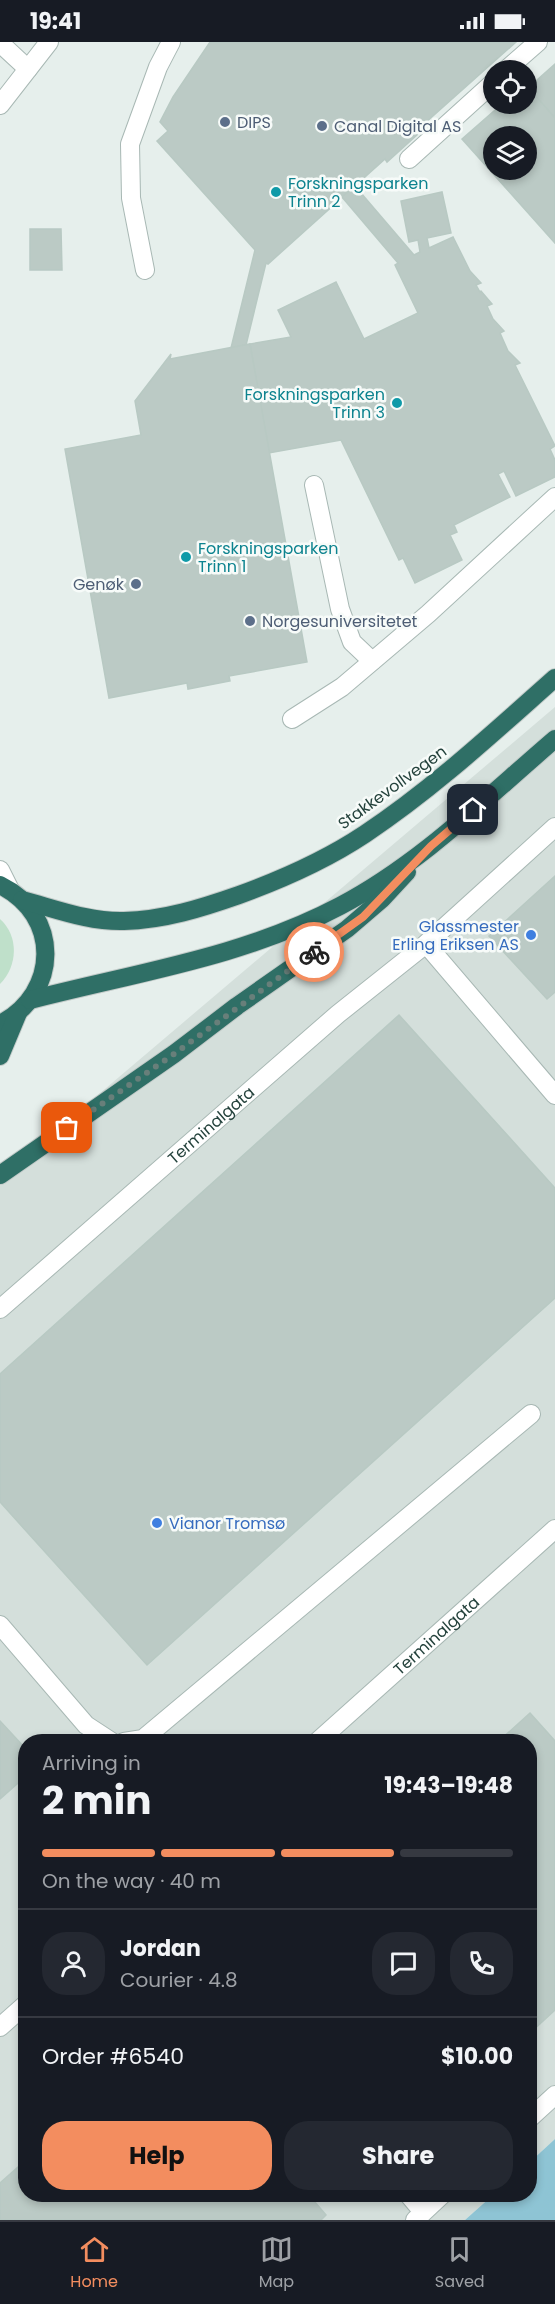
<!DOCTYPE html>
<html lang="en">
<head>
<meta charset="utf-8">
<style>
  :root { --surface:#171b24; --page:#242831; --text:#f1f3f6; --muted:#9ea1a6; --line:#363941; --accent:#f38d5f }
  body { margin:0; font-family:Poppins,sans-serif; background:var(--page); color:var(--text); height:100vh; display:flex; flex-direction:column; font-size:22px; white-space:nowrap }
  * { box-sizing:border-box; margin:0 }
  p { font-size:20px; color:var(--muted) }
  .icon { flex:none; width:33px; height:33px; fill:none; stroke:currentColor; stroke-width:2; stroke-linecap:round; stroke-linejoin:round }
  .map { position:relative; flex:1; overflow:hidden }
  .details { position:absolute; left:18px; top:1692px; width:519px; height:468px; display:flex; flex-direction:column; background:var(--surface); border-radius:24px; box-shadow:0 3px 9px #0003 }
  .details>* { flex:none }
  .controls { position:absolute; left:483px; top:18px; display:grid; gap:12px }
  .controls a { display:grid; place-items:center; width:54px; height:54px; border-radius:50%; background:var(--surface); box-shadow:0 3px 9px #0003; font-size:30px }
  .pin { position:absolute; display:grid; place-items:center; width:51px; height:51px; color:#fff; margin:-26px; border-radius:12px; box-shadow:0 3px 9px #0006 }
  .courier { position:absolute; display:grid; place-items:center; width:60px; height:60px; margin:-30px; border:4px solid #f38d5f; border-radius:50%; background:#fff; color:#222; box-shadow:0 2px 8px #0007 }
  .summary em { font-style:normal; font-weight:700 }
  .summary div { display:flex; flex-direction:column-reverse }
  .summary { display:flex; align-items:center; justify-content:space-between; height:102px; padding:0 24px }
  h1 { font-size:39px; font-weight:700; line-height:45px }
  .bar { display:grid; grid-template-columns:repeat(4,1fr); gap:9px 6px; align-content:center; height:72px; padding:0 24px }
  .bar i { height:8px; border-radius:4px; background:var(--line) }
  .bar .active { background:var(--accent) }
  .bar p { grid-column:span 4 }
  .line { display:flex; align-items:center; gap:15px; padding:0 24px; border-top:2px solid var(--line) }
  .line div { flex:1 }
  .round { display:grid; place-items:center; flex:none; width:63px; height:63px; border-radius:24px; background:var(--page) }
  .action { display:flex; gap:12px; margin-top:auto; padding:12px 24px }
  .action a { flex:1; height:69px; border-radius:24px; background:var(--accent); color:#111; font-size:24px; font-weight:700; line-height:69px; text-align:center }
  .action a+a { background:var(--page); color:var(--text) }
  .status { display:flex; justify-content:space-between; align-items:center; height:42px; padding:0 30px; background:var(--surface); direction:ltr }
  .status svg { height:16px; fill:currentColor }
  .tabs { display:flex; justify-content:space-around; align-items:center; height:84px; border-top:2px solid var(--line); background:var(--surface); font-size:16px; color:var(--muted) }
  .tabs a { display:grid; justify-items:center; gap:3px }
  .tabs .active { color:var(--accent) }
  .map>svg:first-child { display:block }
</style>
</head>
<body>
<div class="status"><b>19:41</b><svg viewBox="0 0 49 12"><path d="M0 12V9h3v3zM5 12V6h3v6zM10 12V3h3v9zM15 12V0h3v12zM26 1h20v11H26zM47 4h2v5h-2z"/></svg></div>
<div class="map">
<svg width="555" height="2178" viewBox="0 0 555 2178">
  <rect width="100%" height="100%" fill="#e6efec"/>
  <path fill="#d4dfdb" d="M555 665V2097L530 2120V1700H26V2152L493 2153 465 2178H0V1136Z"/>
  <path fill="#bfe0ca" d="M0 877C19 894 18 924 0 942Z"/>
  <path fill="#8ec4d4" d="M555 2097V2178H465L493 2153 530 2152V2120Z"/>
  <g fill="#bbcac5" stroke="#b8c9c3" stroke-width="1.5" fill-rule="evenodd">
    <path d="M210 0H516L415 90 417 93 387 120 385 117 268 222 266 221 246 303 231 306 255 208 157 99 168 89 160 80 173 55Z"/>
    <path d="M555 22V76L528 46Z"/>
    <path d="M526 43 555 76V201L462 97 502 62H526ZM494 94H526V128H494Z"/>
    <path d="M355 144 414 213 420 210 418 198 409 200 401 159 442 150 451 191 427 196 429 206 453 195 470 229 481 241 476 243 480 250 481 249 492 262 487 264 493 277 504 289 500 291 508 309 520 321 515 323 555 404 550 407 555 418V435L516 454 504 429 498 432 510 455 454 483 457 490 450 493 462 518 415 541 403 516 399 518 341 398 269 411 250 302 291 295 278 268 336 240 364 297 418 271 395 223 398 221 342 155Z"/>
    <path d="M30 187H61L62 228H30Z"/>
    <path d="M250 302 307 620 229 634 230 639 188 647 187 641 109 656 65 407 141 393 135 359 171 312 170 317Z"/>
    <path d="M555 834V950L547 957 489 894Z"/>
    <path d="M399 973 555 1146V1256L147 1623 0 1460V1332Z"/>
    <path d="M530 1671 555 1699V1968L530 1991V1700H498Z"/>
    <path d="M0 1679 26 1707V1734L0 1757Z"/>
    <path d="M26 2118V2152H308L326 2173 321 2178H0V2141Z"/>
  </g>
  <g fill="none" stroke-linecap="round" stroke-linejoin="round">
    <defs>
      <g id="minor">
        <path d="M0 1 28 27"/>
        <path d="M506 28 538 0"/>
        <path d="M0 63 49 0"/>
        <path d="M409 117 494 40"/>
        <path d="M145 228 131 156 130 102 158 25 171 0"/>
        <path d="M314 443 340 567 352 600 372 619"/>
        <path d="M292 677 342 645 428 572 555 455"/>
        <path d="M0 828 10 848"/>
        <path d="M426 902 555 1053"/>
        <path id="s1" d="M0 1267 338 972 426 902 555 785"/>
        <path d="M0 1583 86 1683 112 1700"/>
        <path d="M124 1700 143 1697 531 1372"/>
        <path id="s2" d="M317 1700 555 1487"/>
        <path d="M0 1985 26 1962"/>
        <path d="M530 2076 555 2053"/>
        <path d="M408 2152 423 2170"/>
        <path d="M415 2178 443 2152"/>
      </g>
      <g id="highway">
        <path d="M0 843C61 873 60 951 0 982"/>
        <path d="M22 858C56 867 89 880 124 879 164 878 202 866 239 853 283 837 326 818 365 792 434 746 494 690 555 636"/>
        <path d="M30 958C134 931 244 915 340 864 420 822 486 756 555 697"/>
        <path d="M0 1014 18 971"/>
        <path d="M0 1133 174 1012 237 964 347 887 382 857 407 830"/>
      </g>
    </defs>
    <use href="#minor" stroke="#a8b8b4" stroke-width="20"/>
    <use href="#highway" stroke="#c2cac8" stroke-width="20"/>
    <use href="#minor" stroke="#fff" stroke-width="18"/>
    <use href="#highway" stroke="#2f6f66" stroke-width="18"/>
  </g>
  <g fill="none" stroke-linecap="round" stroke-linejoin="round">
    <path stroke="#687f7a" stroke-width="6" stroke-dasharray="0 10.8" d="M67 1086 174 1012 314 910"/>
    <path stroke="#f38d5f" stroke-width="8" d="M314 910 363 875 431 804 473 768"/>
  </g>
  <g fill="#5c6f8a" stroke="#f7fbf9" stroke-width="2">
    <circle cx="225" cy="80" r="6"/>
    <circle cx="322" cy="84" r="6"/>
    <circle cx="136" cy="542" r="6"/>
    <circle cx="250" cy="579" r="6"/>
  </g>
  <g fill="#0f9aa8" stroke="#f7fbf9" stroke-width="2">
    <circle cx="276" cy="150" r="6"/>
    <circle cx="397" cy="361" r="6"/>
    <circle cx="186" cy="515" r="6"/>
  </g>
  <g fill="#3f7fe0" stroke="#f7fbf9" stroke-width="2">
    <circle cx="531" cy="893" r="6"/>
    <circle cx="157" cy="1481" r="6"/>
  </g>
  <g text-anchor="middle" stroke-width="5" stroke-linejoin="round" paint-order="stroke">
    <g font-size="16" fill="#4e5e75" stroke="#f7fbf9" text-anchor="start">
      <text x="237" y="86">DIPS</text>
      <text x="334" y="90">Canal Digital AS</text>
      <text x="124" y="548" text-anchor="end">Genøk</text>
      <text x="262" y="585">Norgesuniversitetet</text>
    </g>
    <g font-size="16" fill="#0d838f" stroke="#f7fbf9" text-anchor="start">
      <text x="288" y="147">Forskningsparken<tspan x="288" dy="18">Trinn 2</tspan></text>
      <text x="385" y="358" text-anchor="end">Forskningsparken<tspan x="385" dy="18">Trinn 3</tspan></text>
      <text x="198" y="512">Forskningsparken<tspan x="198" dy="18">Trinn 1</tspan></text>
    </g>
    <g font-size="16" fill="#24423c" stroke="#f7fbf9">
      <text transform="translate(392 745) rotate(-36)" y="6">Stakkevollvegen</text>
      <text dy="6" stroke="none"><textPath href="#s1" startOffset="280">Terminalgata</textPath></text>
      <text dy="6" stroke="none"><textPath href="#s2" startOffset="160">Terminalgata</textPath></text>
    </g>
    <g font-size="16" fill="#366cbe" stroke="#f7fbf9" text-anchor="end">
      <text x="519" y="890">Glassmester<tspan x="519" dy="18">Erling Eriksen AS</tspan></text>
      <text x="169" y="1487" text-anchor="start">Vianor Tromsø</text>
    </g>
  </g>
</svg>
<div class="controls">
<a><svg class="icon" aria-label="locate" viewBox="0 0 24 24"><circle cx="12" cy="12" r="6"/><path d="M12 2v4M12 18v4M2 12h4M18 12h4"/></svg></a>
<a><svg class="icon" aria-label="layers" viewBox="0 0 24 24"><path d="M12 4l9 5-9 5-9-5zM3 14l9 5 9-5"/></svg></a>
</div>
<div class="pin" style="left:67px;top:1086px;background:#ea580c"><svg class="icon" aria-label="bag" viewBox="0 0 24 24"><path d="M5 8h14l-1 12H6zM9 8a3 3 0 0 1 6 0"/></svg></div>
<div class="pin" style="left:473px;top:768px;background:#1f2937"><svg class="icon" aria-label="home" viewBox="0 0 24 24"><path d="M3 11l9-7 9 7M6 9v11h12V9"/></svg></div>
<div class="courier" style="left:314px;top:910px"><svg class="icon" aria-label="bike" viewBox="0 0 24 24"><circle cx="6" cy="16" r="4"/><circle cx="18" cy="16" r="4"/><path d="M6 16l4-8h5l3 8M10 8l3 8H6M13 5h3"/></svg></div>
<section class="details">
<div class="summary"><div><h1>2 min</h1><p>Arriving in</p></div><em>19:43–19:48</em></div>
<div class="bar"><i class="active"></i><i class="active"></i><i class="active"></i><i></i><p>On the way · 40 m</p></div>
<div class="line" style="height:108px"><a class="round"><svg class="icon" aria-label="person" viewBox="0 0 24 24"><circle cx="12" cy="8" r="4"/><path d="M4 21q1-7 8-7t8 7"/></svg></a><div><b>Jordan</b><p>Courier · 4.8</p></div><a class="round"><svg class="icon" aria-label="chat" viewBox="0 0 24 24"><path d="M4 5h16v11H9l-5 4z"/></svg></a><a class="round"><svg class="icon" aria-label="phone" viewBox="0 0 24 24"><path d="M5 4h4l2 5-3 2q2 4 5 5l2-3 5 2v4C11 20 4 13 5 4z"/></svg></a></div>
<div class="line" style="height:78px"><div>Order #6540</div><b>$10.00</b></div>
<div class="action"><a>Help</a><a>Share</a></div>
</section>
</div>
<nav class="tabs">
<a class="active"><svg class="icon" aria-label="home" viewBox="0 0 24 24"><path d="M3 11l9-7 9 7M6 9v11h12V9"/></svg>Home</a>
<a><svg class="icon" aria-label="map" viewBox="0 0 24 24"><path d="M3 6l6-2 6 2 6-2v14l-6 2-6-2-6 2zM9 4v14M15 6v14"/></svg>Map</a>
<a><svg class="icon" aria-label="saved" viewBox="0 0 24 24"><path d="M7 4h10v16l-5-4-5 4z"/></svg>Saved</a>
</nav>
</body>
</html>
